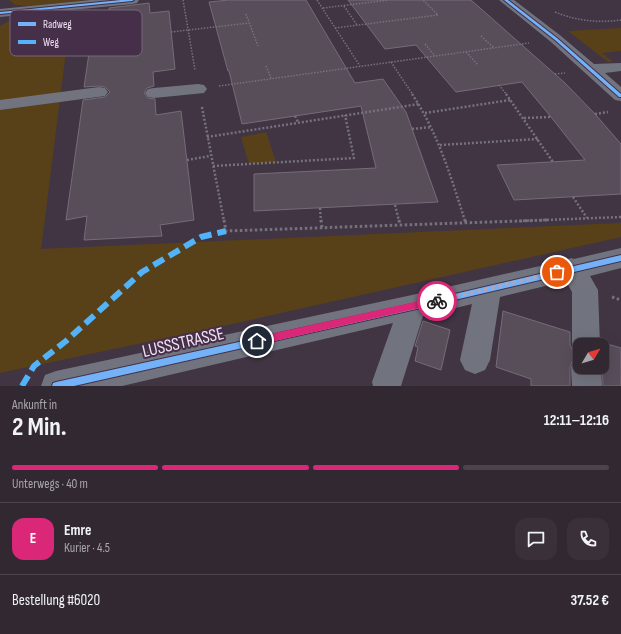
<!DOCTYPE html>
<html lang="de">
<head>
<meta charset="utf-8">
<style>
  :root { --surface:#312832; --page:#39303a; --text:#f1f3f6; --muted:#a8a6ac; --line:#4c444d; --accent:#db2777 }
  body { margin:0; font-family:"Sofia Sans Condensed",sans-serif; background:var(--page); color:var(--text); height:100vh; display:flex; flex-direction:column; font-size:15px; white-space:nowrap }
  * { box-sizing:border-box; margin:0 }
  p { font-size:13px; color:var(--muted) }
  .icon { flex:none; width:22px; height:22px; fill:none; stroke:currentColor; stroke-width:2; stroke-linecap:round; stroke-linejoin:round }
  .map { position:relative; height:386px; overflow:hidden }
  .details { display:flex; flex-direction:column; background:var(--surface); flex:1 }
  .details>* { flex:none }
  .needle { width:26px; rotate:52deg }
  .controls { position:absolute; left:573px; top:338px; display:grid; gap:8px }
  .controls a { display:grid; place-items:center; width:36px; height:36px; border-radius:8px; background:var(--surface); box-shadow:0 4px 16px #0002,0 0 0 1px var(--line); font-size:20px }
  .pin { position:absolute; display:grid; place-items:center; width:34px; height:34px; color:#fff; margin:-17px; border:2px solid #fff; border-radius:50%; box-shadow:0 1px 4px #0007 }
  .courier { position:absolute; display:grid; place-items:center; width:40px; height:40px; margin:-20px; border:3px solid #db2777; border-radius:50%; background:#fff; color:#222; box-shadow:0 1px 5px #0007 }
  .overview em { font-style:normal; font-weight:700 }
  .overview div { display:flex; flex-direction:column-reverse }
  .overview { display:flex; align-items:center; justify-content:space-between; height:68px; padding:0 12px }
  h1 { font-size:26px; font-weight:700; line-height:30px }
  .bar { display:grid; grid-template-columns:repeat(4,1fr); gap:6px 4px; align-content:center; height:48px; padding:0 12px }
  .bar i { height:5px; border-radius:3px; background:var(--line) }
  .bar .selected { background:var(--accent) }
  .bar p { grid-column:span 4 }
  .line { display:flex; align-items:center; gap:10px; padding:0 12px; border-top:1px solid var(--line) }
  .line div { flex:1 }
  .round { display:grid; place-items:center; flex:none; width:42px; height:42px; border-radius:12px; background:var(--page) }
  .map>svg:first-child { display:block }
</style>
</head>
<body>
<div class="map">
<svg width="621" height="386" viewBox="0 0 621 386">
  <rect width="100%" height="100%" fill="#413543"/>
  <g fill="#584118">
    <path d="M9 0H87L30 6 15 5Z"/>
    <path d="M71 12 41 249 621 223V237L232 324 0 373V26C20 13 48 15 71 12Z"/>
    <path d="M621 28V51L602 53 612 61 610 62H608L568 31Z"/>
    <path d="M266 132 276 162 249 164 241 137Z"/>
  </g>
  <g fill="#584e5a" stroke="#766b78">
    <path d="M229 0H306L355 83 383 79 406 112 438 202 254 211V174L376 168 361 106 242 124 229 71H228L209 2Z"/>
    <path d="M348 0H471L565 83 595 114 621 144V194L514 200 497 165 585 160 551 117 522 82 456 92 416 45 385 49Z"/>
    <path d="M149 3 150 13 169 11 175 69 153 72 154 86 147 88 144 93 148 98 155 99 156 115 181 111 194 220 160 225 162 236 84 240 87 216 66 220 83 100 105 97 110 92 105 87 99 86 84 87 95 13 109 11V8Z"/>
    <path d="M503 311 570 332V345L575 355 570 367V386H531V379L496 367Z"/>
    <path d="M423 321 450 330 441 370 415 361 418 347 415 346Z"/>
    <path d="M601 342 621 348V386H603Z"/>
  </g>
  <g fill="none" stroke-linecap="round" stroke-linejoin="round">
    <g stroke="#75727d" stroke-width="1.5" stroke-dasharray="1.5 1.5" stroke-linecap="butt">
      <path d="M183 0 195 70"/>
      <path d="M317 0 360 66"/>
      <path d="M344 6 357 25"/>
      <path d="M323 8 389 0"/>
      <path d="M555 12C577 21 598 23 621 20"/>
      <path d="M246 14 258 46"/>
      <path d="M335 28 438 15 423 0"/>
      <path d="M171 32 249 23"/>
      <path d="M481 36 494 48"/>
      <path d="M425 44 435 56"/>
      <path d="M466 52 478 65"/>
      <path d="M391 62 413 95"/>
      <path d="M266 66 271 78"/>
      <path d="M555 74 565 73"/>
      <path d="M499 85 507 95"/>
      <path d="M219 86 529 43"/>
    </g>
    <g stroke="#75727d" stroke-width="2.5" stroke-dasharray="2 2" stroke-linecap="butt">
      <path d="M412 94C438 133 451 177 465 221"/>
      <path d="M506 94 553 162"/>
      <path d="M202 107 224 221"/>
      <path d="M425 113 510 100"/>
      <path d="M595 114 608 112"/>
      <path d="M295 116 298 122"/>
      <path d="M524 118 551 117"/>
      <path d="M412 129 432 127"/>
      <path d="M207 137 419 104"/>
      <path d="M440 145 538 139"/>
      <path d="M187 160 210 156"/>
      <path d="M213 166 354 158 345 115"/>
      <path d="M573 197 587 218"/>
      <path d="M395 205 399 221"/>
      <path d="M320 208 321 221"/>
      <path d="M519 221 621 217"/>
    </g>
    <g stroke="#75727d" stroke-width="3" stroke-dasharray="2.5 2.5" stroke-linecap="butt">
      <path d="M224 220 226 231 548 220"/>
      <path d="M321 220 322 228"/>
      <path d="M399 220 400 225"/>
      <path d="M465 220 466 223"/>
      <path d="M612 297 621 300"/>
    </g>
    <g fill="#71747f" fill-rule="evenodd">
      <path d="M91 0H139L137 3 132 4 0 17V9Z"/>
      <path d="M499 0H514L561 36 594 64 621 63V71L605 73 621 87V101L615 100 551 42Z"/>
      <path d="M198 84 204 85 207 89 204 93 154 98 148 97 145 93 148 89 154 88Z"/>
      <path d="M99 87 105 88 108 92 105 96 0 110V100Z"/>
      <path d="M621 248V268L590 276 598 290 600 345H580V367H601L602 386H572L571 367 575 357 579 356 576 354 572 345V292L566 281 500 297 490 360 485 370 475 374 465 370 460 360 472 304 423 316 401 386H373L372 382 393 323 122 386H41L45 375 56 371 412 295 562 261 571 258 574 259Z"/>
    </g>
    <path stroke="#52b3f8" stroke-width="6" stroke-dasharray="12 6" stroke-linecap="butt" d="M22 386 34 366 66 341 142 272 201 237 226 231"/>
    <defs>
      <g id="cycleway">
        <path d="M121 0H134L132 1 0 14V12Z"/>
        <path d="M504 0H508L557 38 621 94V97H619L555 40Z"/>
        <path d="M621 255V261L412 310 74 386H52L53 383 56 382 412 304Z"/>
      </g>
    </defs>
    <use href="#cycleway" stroke="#452f49" stroke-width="2"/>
    <use href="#cycleway" fill="#73b2f8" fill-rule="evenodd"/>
  </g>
  <path fill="#db2777" d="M437 297 441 301 437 304 257 345 253 341 257 337Z"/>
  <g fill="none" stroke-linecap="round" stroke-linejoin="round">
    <path stroke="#b3a5b5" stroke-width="4" stroke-dasharray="0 7.2" d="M437 301 557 272"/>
  </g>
  <g text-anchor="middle" stroke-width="4" stroke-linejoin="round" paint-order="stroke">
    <g font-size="18" fill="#f1e2f3" stroke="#452f49">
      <text transform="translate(183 342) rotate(-13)" y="6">LUSSSTRASSE</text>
    </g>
  </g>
  <rect x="10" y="10" width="132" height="46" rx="6" fill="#452f49" stroke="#79657c" stroke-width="1"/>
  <rect x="18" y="22" width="18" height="4" fill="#73b2f8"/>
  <rect x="18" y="40" width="18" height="4" fill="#52b3f8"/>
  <g font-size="11" fill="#f1e2f3">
    <text x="43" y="28">Radweg</text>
    <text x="43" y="46">Weg</text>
  </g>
</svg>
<div class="controls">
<a><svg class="needle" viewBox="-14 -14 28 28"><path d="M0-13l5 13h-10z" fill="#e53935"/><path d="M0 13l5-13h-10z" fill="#a8a6ac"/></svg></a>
</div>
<div class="pin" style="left:557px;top:272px;background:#ea580c"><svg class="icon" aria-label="bag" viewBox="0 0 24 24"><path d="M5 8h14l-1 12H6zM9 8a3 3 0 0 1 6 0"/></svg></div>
<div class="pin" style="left:257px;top:341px;background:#1f2937"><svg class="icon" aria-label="home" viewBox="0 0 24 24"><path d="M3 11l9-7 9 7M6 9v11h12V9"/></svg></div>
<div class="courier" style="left:437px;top:301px"><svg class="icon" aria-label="bike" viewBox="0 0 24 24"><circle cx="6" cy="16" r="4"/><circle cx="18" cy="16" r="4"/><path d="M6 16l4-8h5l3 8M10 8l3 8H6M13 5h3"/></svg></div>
</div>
<section class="details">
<div class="overview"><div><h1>2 Min.</h1><p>Ankunft in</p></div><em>12:11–12:16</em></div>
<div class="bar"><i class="selected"></i><i class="selected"></i><i class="selected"></i><i></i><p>Unterwegs · 40 m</p></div>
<div class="line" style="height:72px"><b class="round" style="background:var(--accent);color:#fff">E</b><div><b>Emre</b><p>Kurier · 4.5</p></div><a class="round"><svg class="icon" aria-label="chat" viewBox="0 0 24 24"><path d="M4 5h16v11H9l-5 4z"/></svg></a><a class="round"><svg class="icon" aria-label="phone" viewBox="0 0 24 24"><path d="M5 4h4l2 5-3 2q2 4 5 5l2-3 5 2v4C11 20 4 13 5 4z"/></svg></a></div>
<div class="line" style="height:52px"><div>Bestellung #6020</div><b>37.52 €</b></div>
</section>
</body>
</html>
